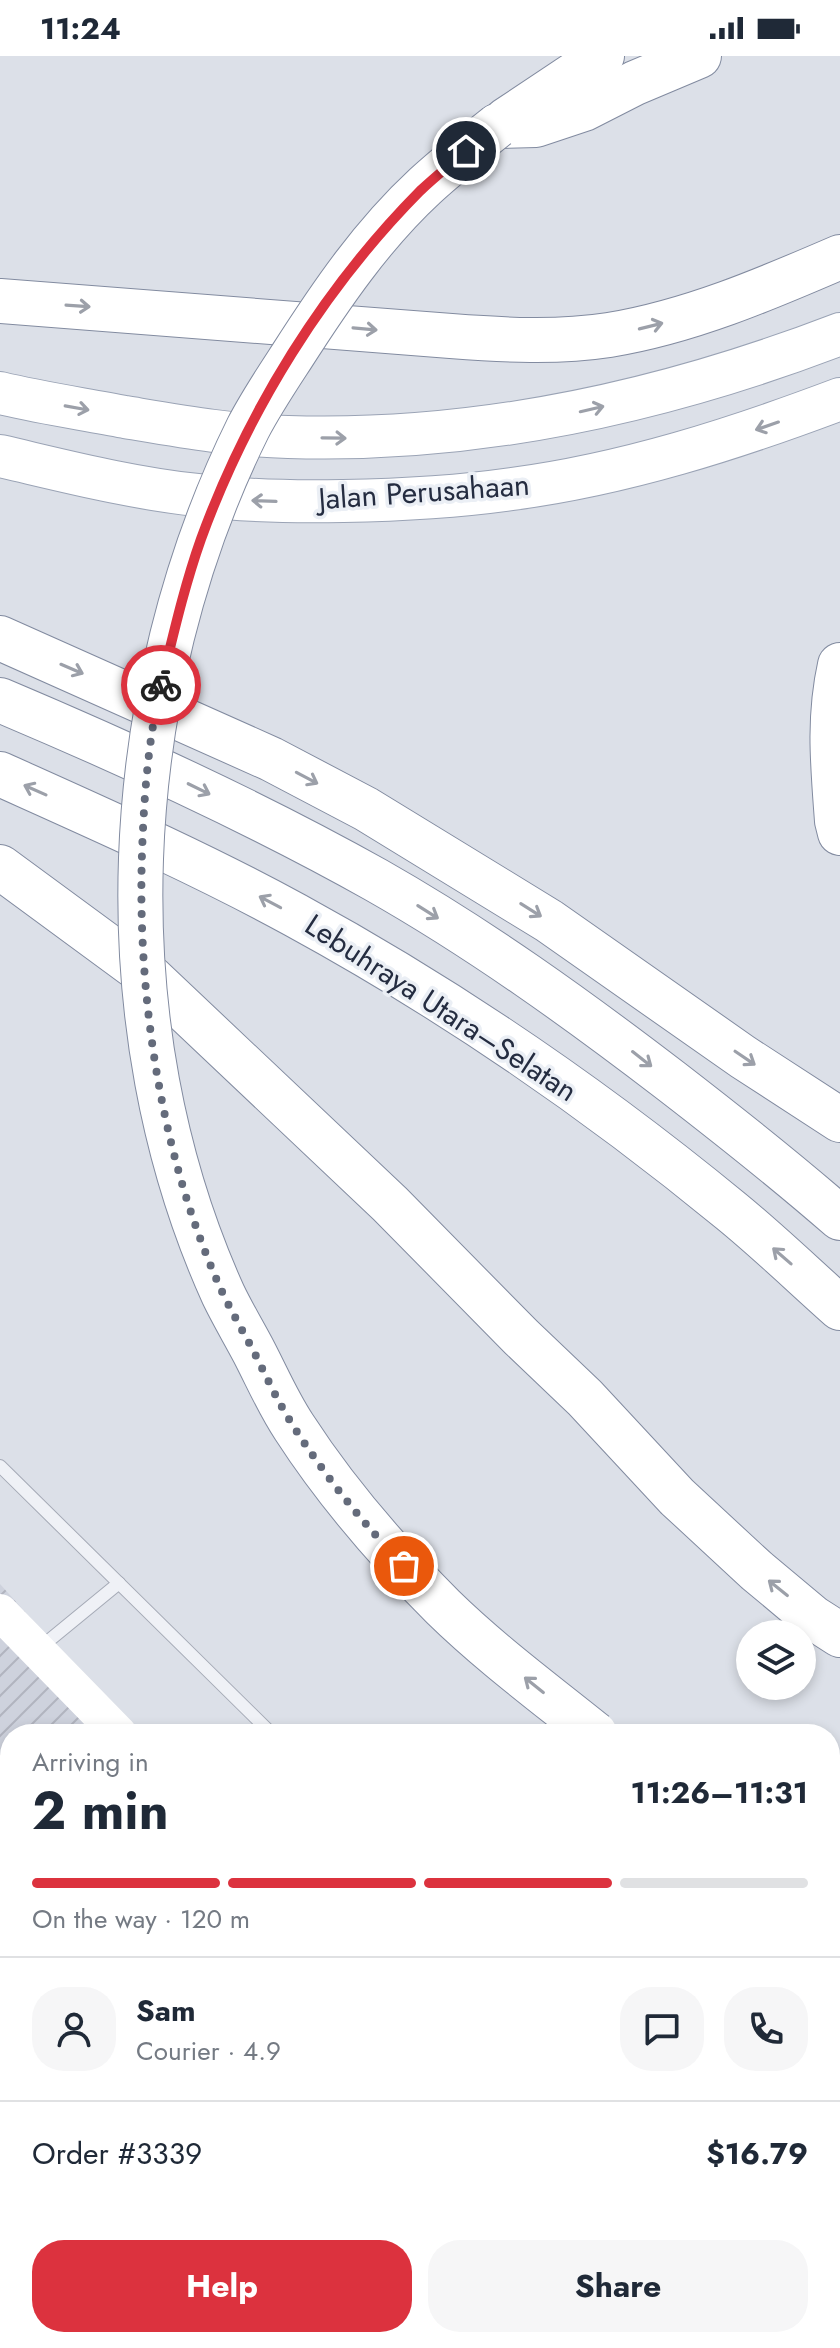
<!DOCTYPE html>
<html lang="en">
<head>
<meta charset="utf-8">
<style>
  :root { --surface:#fff; --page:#f6f6f7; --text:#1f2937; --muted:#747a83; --line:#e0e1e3; --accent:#dc323e }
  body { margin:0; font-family:Jost,sans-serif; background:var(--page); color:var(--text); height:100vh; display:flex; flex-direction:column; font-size:30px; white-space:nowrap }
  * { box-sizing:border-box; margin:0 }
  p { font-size:26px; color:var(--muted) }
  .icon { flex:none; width:44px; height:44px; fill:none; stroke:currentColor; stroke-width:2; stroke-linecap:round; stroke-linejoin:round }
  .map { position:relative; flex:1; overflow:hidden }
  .sheet { position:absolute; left:0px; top:1668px; width:840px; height:624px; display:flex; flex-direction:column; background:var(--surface); border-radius:32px 32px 0 0; box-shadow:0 4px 12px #0003 }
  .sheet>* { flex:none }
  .tools { position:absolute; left:736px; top:1564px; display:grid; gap:16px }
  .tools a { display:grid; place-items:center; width:80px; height:80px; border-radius:50%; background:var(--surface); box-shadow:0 4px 12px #0003; font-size:40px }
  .pin { position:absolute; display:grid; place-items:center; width:68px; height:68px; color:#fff; margin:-34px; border:4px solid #fff; border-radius:50%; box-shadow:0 2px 8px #0007 }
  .courier { position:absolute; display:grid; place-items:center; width:80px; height:80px; margin:-40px; border:6px solid #dc323e; border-radius:50%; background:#fff; color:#222; box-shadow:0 2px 10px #0007 }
  .overview em { font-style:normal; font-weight:700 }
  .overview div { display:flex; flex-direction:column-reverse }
  .overview { display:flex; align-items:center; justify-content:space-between; height:136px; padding:0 32px }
  h1 { font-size:52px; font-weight:700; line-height:60px }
  .bar { display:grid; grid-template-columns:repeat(4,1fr); gap:12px 8px; align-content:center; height:96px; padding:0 32px }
  .bar i { height:10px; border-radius:6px; background:var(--line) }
  .bar .active { background:var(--accent) }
  .bar p { grid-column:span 4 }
  .line { display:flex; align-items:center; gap:20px; padding:0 32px; border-top:2px solid var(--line) }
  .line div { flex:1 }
  .round { display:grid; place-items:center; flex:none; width:84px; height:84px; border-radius:32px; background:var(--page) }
  .action { display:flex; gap:16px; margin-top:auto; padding:16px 32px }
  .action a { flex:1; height:92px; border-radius:32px; background:var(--accent); color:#fff; font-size:32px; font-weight:700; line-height:92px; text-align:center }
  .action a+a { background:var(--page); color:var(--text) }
  .status { display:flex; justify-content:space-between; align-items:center; height:56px; padding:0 40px; background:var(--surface); direction:ltr }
  .status svg { height:22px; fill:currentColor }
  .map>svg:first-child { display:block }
</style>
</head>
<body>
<div class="status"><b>11:24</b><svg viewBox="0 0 49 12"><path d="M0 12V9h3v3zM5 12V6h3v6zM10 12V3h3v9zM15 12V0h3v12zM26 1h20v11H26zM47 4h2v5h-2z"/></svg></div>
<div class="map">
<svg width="840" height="2292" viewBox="0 0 840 2292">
  <defs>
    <pattern id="industrial-furrows" width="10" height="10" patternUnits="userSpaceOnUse" patternTransform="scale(2)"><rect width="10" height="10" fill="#ced2dd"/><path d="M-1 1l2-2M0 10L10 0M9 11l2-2" fill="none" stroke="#b1b4bf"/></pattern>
  </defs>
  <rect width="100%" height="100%" fill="#dce0e8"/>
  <path fill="url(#industrial-furrows)" d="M0 1528 135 1678H10V2282H678L687 2292H0Z"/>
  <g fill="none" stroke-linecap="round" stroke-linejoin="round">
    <defs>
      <g id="lane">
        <path d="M0 1410 272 1678"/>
        <path d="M41 1591 119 1527"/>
        <path d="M0 1955 10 1953"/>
        <path d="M0 2149 10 2148"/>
        <path d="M0 2182 8 2254"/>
        <path d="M830 2257 840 2268"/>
        <path d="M406 2282 427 2292"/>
        <path d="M120 2292 122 2282"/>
        <path d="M454 2292 532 2282 564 2292"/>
      </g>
      <path id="street" d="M0 2255 10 2253"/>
      <g id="primary">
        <path d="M0 337C41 347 84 353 125 361 179 370 234 380 288 381 478 387 663 346 840 278"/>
        <path d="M0 400C65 415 130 432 197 439 245 445 294 446 343 445 399 444 456 441 512 433 625 418 734 383 840 343"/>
      </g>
      <g id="highway">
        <path d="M506 64 602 0"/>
        <path d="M497 70 536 69 584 53 635 27 699 0"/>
        <path d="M0 245 451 280C504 284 557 287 609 279 689 266 766 233 840 201"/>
        <path d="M0 582 271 703 366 753 549 865 743 1001 840 1064"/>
        <path d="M840 609C828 663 833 710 837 765L840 777"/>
        <path d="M0 644C128 698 255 756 376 824 480 883 577 953 671 1025 728 1069 785 1114 840 1162"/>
        <path d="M0 718C100 763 200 807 295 859 449 943 596 1044 731 1155 769 1186 804 1220 840 1252"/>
        <path d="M0 811 151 922 390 1148 521 1281 585 1342 677 1441 757 1515 812 1561 840 1579"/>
        <path d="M830 1856 840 1863"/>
      </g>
    </defs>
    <use href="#lane" stroke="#a5aab6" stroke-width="14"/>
    <use href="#street" stroke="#a5aab6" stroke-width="28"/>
    <use href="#primary" stroke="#9aa3b5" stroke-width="44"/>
    <use href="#highway" stroke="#828ba0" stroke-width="46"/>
    <use href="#lane" stroke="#eff1f6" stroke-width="12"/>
    <use href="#street" stroke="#eff1f6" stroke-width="26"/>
    <g stroke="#fff" stroke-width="36">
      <path d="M0 1556 119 1678"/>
      <path d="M703 2282 713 2292"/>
    </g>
    <use href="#primary" stroke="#fff" stroke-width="42"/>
    <use href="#highway" stroke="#fff" stroke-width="44"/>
    <defs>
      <path id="highway-bridge" d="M497 70C473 89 448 109 425 130 372 179 331 239 292 300 277 323 261 347 248 372 118 635 101 968 223 1238 232 1257 244 1277 254 1296 267 1321 278 1347 294 1371 336 1436 388 1496 443 1551 490 1597 544 1637 595 1678"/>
    </defs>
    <use href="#highway-bridge" stroke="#828ba0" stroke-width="46" stroke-linecap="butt"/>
    <use href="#highway-bridge" stroke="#fff" stroke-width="44"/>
  </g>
  <defs><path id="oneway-shaft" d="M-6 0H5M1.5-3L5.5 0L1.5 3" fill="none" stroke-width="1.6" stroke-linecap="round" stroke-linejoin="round" transform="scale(2)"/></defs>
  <g stroke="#9ca0a9">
    <use href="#oneway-shaft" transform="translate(78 250) rotate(4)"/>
    <use href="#oneway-shaft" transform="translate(651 270) rotate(-14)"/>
    <use href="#oneway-shaft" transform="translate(365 273) rotate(5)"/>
    <use href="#oneway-shaft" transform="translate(77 352) rotate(10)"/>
    <use href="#oneway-shaft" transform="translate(592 353) rotate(-13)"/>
    <use href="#oneway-shaft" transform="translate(767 370) rotate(161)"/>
    <use href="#oneway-shaft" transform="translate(334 382) rotate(1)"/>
    <use href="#oneway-shaft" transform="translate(264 445) rotate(-178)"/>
    <use href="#oneway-shaft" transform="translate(72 613) rotate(23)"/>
    <use href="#oneway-shaft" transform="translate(307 722) rotate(28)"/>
    <use href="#oneway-shaft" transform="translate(199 733) rotate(26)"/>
    <use href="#oneway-shaft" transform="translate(35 734) rotate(-156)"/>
    <use href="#oneway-shaft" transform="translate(270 846) rotate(-152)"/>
    <use href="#oneway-shaft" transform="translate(531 854) rotate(32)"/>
    <use href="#oneway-shaft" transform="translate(428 856) rotate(32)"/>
    <use href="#oneway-shaft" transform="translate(745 1002) rotate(34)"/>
    <use href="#oneway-shaft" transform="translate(642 1003) rotate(38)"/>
    <use href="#oneway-shaft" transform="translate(782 1200) rotate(-139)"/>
    <use href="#oneway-shaft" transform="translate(778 1532) rotate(-141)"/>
    <use href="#oneway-shaft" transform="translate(534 1629) rotate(-141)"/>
  </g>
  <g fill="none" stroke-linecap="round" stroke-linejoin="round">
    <path stroke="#646b7b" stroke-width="8" stroke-dasharray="0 14.4" d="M161 629C148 684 144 741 142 797 137 943 162 1107 224 1240 234 1260 245 1279 255 1298 267 1322 278 1346 292 1368 324 1419 363 1467 404 1510"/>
    <path stroke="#dc323e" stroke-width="10" d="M161 629C173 580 184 531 201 483 248 354 324 232 420 135 435 121 451 108 466 95"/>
  </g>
  <g text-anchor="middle" stroke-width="7" stroke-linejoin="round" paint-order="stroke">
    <g font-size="30" fill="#242c40" stroke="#ebeff5">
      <text transform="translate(424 436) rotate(-4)" y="10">Jalan Perusahaan</text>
      <text transform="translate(441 952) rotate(33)" y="10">Lebuhraya Utara–Selatan</text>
    </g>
  </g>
</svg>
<div class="tools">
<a><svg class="icon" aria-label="layers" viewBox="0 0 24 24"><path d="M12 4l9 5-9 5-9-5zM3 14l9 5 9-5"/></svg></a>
</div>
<div class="pin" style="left:404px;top:1510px;background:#ea580c"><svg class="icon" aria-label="bag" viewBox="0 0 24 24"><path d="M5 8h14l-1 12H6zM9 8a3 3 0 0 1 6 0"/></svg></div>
<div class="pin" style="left:466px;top:95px;background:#1f2937"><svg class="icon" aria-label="home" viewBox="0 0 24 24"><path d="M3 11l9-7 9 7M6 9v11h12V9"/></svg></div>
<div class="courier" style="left:161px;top:629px"><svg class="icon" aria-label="bike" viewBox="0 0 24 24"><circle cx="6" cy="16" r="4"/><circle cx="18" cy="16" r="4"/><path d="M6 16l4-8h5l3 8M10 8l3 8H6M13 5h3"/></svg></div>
<section class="sheet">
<div class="overview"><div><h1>2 min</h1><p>Arriving in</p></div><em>11:26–11:31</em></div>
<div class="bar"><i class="active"></i><i class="active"></i><i class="active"></i><i></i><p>On the way · 120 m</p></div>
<div class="line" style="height:144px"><a class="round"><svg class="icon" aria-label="person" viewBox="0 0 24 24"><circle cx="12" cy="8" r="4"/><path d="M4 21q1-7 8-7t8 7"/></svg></a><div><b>Sam</b><p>Courier · 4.9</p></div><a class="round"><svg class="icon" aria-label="chat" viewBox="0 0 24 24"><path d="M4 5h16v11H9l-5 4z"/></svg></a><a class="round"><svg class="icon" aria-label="phone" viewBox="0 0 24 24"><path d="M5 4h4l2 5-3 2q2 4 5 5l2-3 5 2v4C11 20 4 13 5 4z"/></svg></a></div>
<div class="line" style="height:104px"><div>Order #3339</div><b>$16.79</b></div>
<div class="action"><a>Help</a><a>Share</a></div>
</section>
</div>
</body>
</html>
